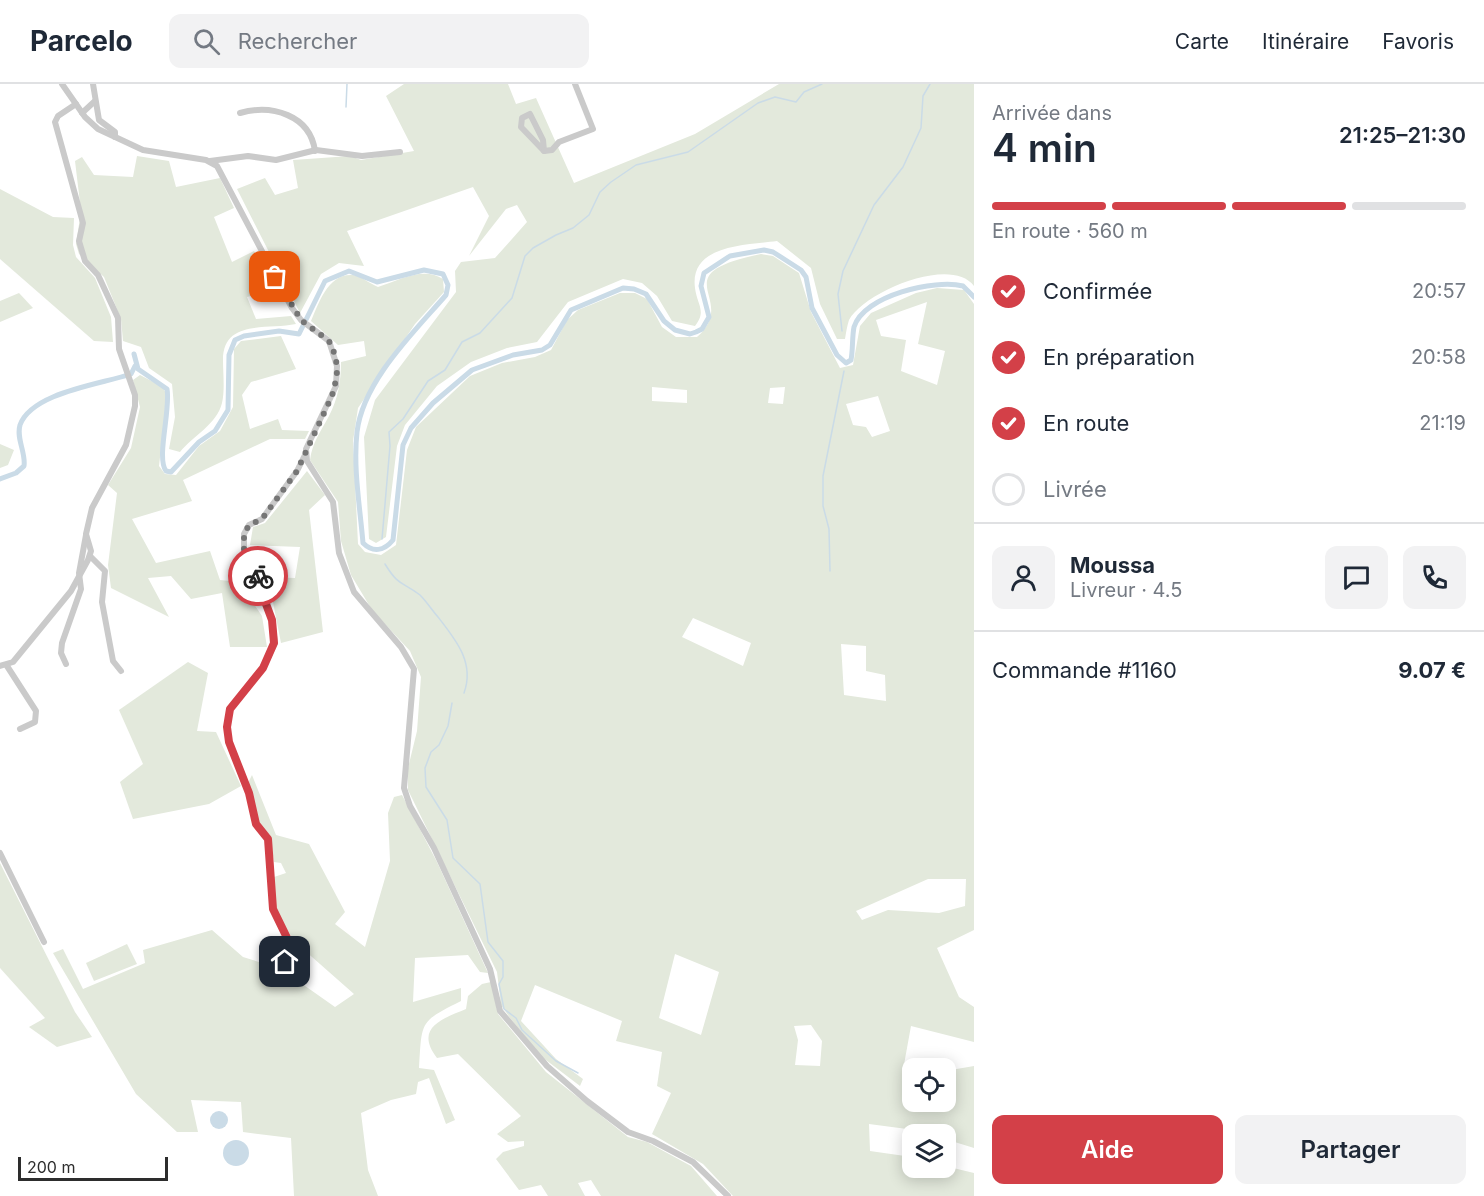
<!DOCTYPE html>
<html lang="fr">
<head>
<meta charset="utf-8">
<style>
  :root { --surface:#fff; --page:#f2f2f3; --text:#1f2937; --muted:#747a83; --line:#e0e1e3; --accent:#d34048 }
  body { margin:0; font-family:Inter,sans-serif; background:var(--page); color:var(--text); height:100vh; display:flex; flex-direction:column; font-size:22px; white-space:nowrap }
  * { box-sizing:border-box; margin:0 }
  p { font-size:20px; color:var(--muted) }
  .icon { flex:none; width:33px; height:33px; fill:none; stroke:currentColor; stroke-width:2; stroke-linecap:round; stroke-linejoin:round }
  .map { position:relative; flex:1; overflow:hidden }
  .details { display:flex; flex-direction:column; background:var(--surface); width:510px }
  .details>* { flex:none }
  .fabs { position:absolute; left:902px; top:974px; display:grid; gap:12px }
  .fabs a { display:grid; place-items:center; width:54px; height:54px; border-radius:12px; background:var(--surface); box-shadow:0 3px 15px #0003; font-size:30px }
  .scale { position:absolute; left:18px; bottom:15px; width:150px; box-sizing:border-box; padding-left:6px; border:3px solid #2d2d2d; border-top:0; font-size:16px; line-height:21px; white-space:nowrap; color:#2d2d2d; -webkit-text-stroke:4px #fff; paint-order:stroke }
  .pin { position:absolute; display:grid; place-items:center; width:51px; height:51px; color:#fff; margin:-26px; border-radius:12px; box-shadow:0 3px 9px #0006 }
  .courier { position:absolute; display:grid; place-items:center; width:60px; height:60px; margin:-30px; border:4px solid #d34048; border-radius:50%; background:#fff; color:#222; box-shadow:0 2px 8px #0007 }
  .overview em { font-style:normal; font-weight:600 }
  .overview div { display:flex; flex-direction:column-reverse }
  .overview { display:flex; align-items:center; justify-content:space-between; height:102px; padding:0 18px }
  h1 { font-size:39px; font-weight:600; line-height:45px }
  .bar { display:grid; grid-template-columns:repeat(4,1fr); gap:9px 6px; align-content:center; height:72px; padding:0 18px }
  .bar i { height:8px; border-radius:4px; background:var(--line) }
  .bar .selected { background:var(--accent) }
  .bar p { grid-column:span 4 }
  .line { display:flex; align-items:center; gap:15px; padding:0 18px; border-top:2px solid var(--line) }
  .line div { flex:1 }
  .round { display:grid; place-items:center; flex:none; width:63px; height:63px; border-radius:12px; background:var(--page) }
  ol { padding:0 18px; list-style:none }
  li { display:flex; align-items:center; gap:18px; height:66px }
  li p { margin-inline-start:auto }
  li .icon { padding:6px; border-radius:50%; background:var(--accent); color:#fff; stroke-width:4 }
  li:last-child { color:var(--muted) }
  li i { width:33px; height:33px; border:3px solid var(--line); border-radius:50% }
  .cta { display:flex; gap:12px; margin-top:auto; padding:12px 18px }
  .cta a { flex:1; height:69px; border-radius:12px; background:var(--accent); color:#fff; font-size:24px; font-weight:600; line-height:69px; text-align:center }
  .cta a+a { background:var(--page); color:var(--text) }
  header { display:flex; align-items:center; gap:36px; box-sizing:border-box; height:84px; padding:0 30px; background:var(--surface); border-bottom:2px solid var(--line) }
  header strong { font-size:28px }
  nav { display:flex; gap:33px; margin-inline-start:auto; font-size:21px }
  .search { width:420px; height:54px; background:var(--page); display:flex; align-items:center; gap:15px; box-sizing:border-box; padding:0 21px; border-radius:12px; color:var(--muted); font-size:22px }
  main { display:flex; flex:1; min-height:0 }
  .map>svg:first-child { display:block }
</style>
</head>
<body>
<header>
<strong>Parcelo</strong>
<div class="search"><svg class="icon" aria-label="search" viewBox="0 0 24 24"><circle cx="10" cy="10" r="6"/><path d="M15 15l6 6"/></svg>Rechercher</div>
<nav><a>Carte</a><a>Itinéraire</a><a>Favoris</a></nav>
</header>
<main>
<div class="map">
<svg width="974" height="1112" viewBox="0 0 974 1112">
  <rect width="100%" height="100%" fill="#fff"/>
  <g fill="#e3e9dc" fill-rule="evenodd">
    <path d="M404 0H508L516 20 536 14 574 99 695 50 779 0H974V202C951 171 864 208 849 236 847 242 846 249 845 255H837L820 220 811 184 777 157C748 161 689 160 695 204 697 221 707 227 695 242L672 237 657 212 642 199 623 195 568 218 537 258 507 264 471 278 437 302 405 341 397 362 386 453 376 459 369 455 364 353 375 316 456 208 455 187 461 178 495 174 527 138 517 121 506 125 469 172 489 132 473 103 347 147 364 182 339 179 321 190 300 229 237 105 265 94 275 111 298 104 293 76 350 72 361 76 414 67 386 12Z"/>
    <path d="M137 72 169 77 176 103 220 94 234 124 214 133 232 178 254 167 276 205 247 213 256 235 291 232 296 240C267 246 223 235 223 276 223 289 225 306 222 319 217 340 193 352 180 368L169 365 175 333 172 300 149 284 141 263 123 257 121 235 104 193 79 170 76 160 81 127 75 77 82 73 94 91 133 93Z"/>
    <path d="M0 105 53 133 74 134 73 161 76 173 95 194 111 233 113 258 94 257 0 175Z"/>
    <path d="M761 170 773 172 799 189 811 228 840 284 853 281 860 242 871 229 916 209 937 204 964 206 974 220V846L937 864 959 913 974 923V958L911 942 903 986 912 988V1017H945V987L974 982V1064L945 1055V1050L869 1040 870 1067 912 1073V1083L945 1082 974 1089V1112H733L703 1080 652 1050 671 1009 657 1002 662 968 616 957 622 937 535 901 521 937 556 975 583 995 580 1002 542 973 510 934 501 921 497 888 408 706V684L417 647 421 593 410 567 372 526 351 491 341 457 338 418 310 376C312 359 321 347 329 332 338 315 341 297 341 278L366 272 364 257 338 261 311 237C319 219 328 189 353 191 360 191 370 200 378 203 399 196 424 182 443 195L444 208 415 240 358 324 353 357 358 460 365 468 381 471 396 461 407 366 416 343 470 292 502 279 535 273 551 266 567 236 578 226 620 209H635L647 215 662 243 676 253H697C741 214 659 191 761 170ZM927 218 918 260 945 267 937 301 901 287 906 256 881 252 876 236ZM652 303 687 306V319L652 317ZM785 303 783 320 768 319 770 304ZM878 312 890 347 872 353 866 343 853 341 846 320ZM693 534 751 559 743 582 682 553ZM841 560 866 562V587L885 591 886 617 844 611ZM928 795H966L965 822 939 829 888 826 862 836 856 827ZM675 870 719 888 701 951 659 934ZM811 941 822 957 820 982 795 981 798 956 794 942Z"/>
    <path d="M19 209 33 224 0 238V217Z"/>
    <path d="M281 252 296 285 251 298 242 311 250 345 278 335 282 346 309 347 305 355H270L183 396 192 417 132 435 156 479 210 467 220 496 239 498 262 532 267 563H230L222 509 191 515 171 492 148 494 169 533 111 504 108 481 117 409 108 401 131 364 140 323 133 296 140 291 163 303 167 312 159 382 165 390 176 391 199 362 220 347 233 323 234 265 241 257Z"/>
    <path d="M0 360 14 366 8 381 0 384Z"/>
    <path d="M307 387 325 411 309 426 323 548 281 559 268 493 295 494 300 463 250 461 253 443 265 439Z"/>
    <path d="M188 578 208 589 197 647 216 648 241 702 209 720 133 735 120 698 143 680 119 626Z"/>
    <path d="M252 691 276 751 309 760 345 828 335 840 365 863 390 777 388 729 394 713 402 711 437 778 488 889 480 888 468 871 415 874 413 918 461 904V917C419 938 422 937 419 984L434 986 455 1036 446 1040 429 994 418 998 416 1010 391 1016 361 1029 368 1086 378 1112H294L291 1054 243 1048 241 1018 191 1016 198 1048H177L136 1010 53 869 63 865 83 905 145 879 143 866 212 846 243 873 281 885 335 923 354 910 295 858 276 829 274 793 286 789 281 779 274 778 270 751 258 739 248 699Z"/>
    <path d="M0 779 75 928 92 953 57 963 29 943 45 934 0 884Z"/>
    <path d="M127 860 137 880 94 897 86 879Z"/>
    <path d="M491 898 498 930 546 988 628 1053 647 1058 691 1082 717 1112H601L591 1096 578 1099 585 1112H548L541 1101 519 1106 496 1075 503 1068 524 1062V1057L508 1058 497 1050 521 1032 458 970 437 974C414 944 442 935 466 925L468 912 482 900Z"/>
  </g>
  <g fill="#cadbe7">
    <circle cx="219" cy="1036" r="9"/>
    <circle cx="236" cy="1069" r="13"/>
  </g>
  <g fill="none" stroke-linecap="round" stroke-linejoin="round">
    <g stroke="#cadbe7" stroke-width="1.5">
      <path d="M346 23 347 0"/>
      <path d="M842 247 838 210 843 187 874 121 903 83 921 44 923 12 930 0"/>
      <path d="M382 455 390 362 389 348 403 335 428 297 445 286 462 258 480 249 512 214 525 172 533 164 556 151 573 144 589 131 600 108 611 98 636 81 688 68 758 19 775 13 796 18 804 8 822 0"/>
      <path d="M385 480C399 503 402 497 420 511 426 517 432 526 438 533 456 556 475 579 464 609"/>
      <path d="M830 487 829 445 823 422V392L844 287"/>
      <path d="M452 619 448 642 439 661 431 668 425 684 426 703 447 736 453 774 480 800 488 858 503 877V893L499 900 504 925 516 934 522 946 556 977 578 989"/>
    </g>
    <g stroke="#cadbe7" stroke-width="5">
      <path d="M134 270 138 285 167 305C171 325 156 374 166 387L171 388 199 358 215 347 228 326 229 271 235 256 244 252 279 247 299 250 325 197 349 187 377 198 424 186 443 190 448 201 446 211C414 248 363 297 357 348 353 384 360 423 363 459 373 469 384 467 393 456L403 361 411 344 433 319 472 286 513 271 542 266 550 261 571 226 623 204 634 205 646 210 664 237 675 246 690 250 696 248 702 245 709 233 701 202 704 189 730 172 764 166 773 168 801 186 806 193 812 224 837 271 846 279 851 276C853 266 852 253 854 243 864 211 935 195 963 202L974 213"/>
      <path d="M0 395 16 389 24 382C26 368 16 355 20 341 32 308 103 300 131 290L135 282"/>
    </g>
    <g stroke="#cacaca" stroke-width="6">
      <path d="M62 0 85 33 98 45 143 66 206 76 217 82 292 224 301 236 329 257 337 282 336 302 306 365 307 377 333 418 339 469 354 508 401 563 414 585 404 704 410 722 434 764 490 885 500 927 547 982 587 1017 628 1048 653 1057 693 1078 728 1112"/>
      <path d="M93 0 99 36 115 48V53"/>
      <path d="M82 29 95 17"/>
      <path d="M240 29C272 20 310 31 315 67"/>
      <path d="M530 30 543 56 544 67 521 43 522 34Z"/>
      <path d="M544 67 552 66 559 58 593 45 575 0"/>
      <path d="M210 77 248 72 276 76 316 66 362 72 400 68"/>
      <path d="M90 472 105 487 102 518 113 577 121 587"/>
      <path d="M66 580 61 569 62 559 81 505 79 489 86 451"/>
      <path d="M0 582 13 578 71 507 88 476 91 467 86 450 92 424 126 361 135 322V311L119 265 118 234 98 191 85 177 79 157 83 139 55 38 58 32 76 20"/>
      <path d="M7 582 36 627 35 638 20 645"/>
      <path d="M0 769 44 858"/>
      <path d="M277 878H285L291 862 273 825 268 755 256 740 249 709 229 658 227 643 230 625 263 584 275 559 272 536 266 520 267 510 244 473V450L249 441 262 435 297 387 305 371"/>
    </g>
  </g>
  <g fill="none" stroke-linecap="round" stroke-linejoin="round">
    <path stroke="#767676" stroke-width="6" stroke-dasharray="0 10.8" d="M258 492 247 481 244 473V450L249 441 262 435 297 387 332 312 337 292 336 273 329 257 301 236 275 193"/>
    <path stroke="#d34048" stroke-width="8" d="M258 492 267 510 266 520 272 536 274 559 263 584 230 625 227 643 229 658 249 709 256 740 268 755 273 825 291 862 285 878"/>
  </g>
</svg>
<div class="fabs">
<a><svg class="icon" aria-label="locate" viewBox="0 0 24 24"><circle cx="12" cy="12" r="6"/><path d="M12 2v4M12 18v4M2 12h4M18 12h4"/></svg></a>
<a><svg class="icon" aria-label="layers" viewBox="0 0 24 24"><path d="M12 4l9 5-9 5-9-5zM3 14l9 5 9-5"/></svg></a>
</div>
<div class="scale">200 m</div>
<div class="pin" style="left:275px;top:193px;background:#ea580c"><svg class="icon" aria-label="bag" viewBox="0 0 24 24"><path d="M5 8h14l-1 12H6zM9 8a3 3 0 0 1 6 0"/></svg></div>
<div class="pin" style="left:285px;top:878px;background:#1f2937"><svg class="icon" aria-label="home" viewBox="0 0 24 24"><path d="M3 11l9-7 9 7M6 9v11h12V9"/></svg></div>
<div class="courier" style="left:258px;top:492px"><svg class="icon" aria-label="bike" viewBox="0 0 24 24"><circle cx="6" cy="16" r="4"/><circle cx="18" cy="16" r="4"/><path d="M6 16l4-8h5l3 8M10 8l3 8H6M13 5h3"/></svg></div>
</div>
<section class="details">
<div class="overview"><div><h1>4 min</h1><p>Arrivée dans</p></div><em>21:25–21:30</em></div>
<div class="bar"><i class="selected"></i><i class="selected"></i><i class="selected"></i><i></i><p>En route · 560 m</p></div>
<ol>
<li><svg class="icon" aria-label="check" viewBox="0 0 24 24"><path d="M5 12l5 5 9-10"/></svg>Confirmée<p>20:57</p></li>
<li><svg class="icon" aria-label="check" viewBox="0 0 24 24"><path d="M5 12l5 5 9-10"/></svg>En préparation<p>20:58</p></li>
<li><svg class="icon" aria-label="check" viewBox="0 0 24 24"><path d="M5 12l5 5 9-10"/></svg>En route<p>21:19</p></li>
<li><i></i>Livrée</li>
</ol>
<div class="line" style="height:108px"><a class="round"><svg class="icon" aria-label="person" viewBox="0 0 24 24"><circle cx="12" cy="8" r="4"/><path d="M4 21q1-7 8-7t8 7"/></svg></a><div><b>Moussa</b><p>Livreur · 4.5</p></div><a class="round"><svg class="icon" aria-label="chat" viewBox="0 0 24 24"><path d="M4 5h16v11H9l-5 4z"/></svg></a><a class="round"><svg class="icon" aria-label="phone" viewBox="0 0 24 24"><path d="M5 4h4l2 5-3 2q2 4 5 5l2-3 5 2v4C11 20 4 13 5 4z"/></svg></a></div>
<div class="line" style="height:78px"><div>Commande #1160</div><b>9.07 €</b></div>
<div class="cta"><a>Aide</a><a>Partager</a></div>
</section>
</main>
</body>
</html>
